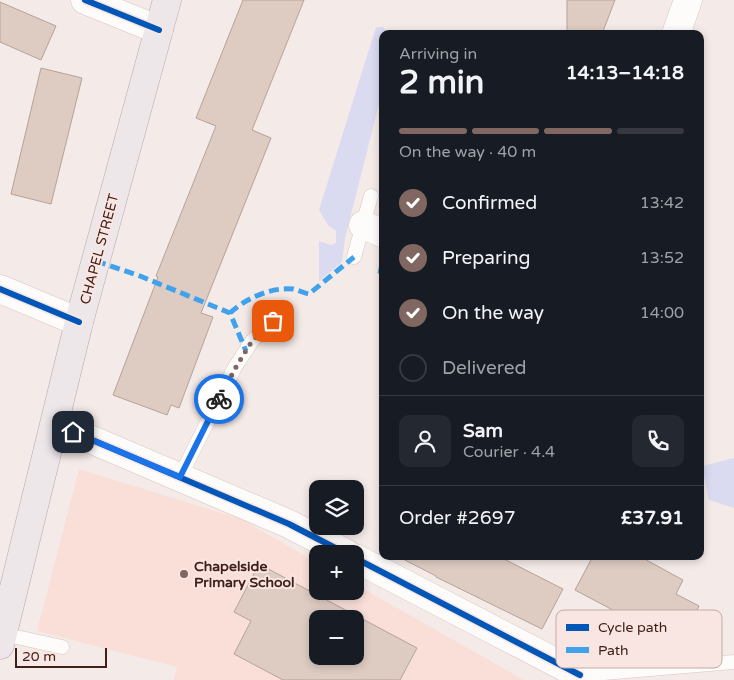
<!DOCTYPE html>
<html lang="en">
<head>
<meta charset="utf-8">
<style>
  :root { --surface:#171b24; --page:#242831; --text:#f1f3f6; --muted:#9ea1a6; --line:#363941; --accent:#806761 }
  body { margin:0; font-family:"Varela Round",sans-serif; background:var(--page); color:var(--text); height:100vh; display:flex; flex-direction:column; font-size:19px; white-space:nowrap }
  * { box-sizing:border-box; margin:0 }
  p { font-size:16px; color:var(--muted) }
  .icon { flex:none; width:28px; height:28px; fill:none; stroke:currentColor; stroke-width:2; stroke-linecap:round; stroke-linejoin:round }
  .map { position:relative; flex:1; overflow:hidden }
  .details { position:absolute; left:379px; top:30px; width:325px; height:530px; display:flex; flex-direction:column; background:var(--surface); border-radius:10px; box-shadow:0 2px 8px #0003 }
  .details>* { flex:none }
  .buttons { position:absolute; left:309px; top:480px; display:grid; gap:10px }
  .buttons a { display:grid; place-items:center; width:55px; height:55px; border-radius:10px; background:var(--surface); box-shadow:0 2px 8px #0003; font-size:25px }
  .scale { position:absolute; left:15px; bottom:12px; width:92px; box-sizing:border-box; padding-left:5px; border:2px solid #422019; border-top:0; font-size:14px; line-height:18px; white-space:nowrap; color:#422019; -webkit-text-stroke:4px #f9e6e2; paint-order:stroke }
  .pin { position:absolute; display:grid; place-items:center; width:42px; height:42px; color:#fff; margin:-21px; border-radius:10px; box-shadow:0 2px 8px #0006 }
  .courier { position:absolute; display:grid; place-items:center; width:50px; height:50px; margin:-25px; border:4px solid #1a73e8; border-radius:50%; background:#fff; color:#222; box-shadow:0 1px 6px #0007 }
  .overview em { font-style:normal; font-weight:800 }
  .overview div { display:flex; flex-direction:column-reverse }
  .overview { display:flex; align-items:center; justify-content:space-between; height:85px; padding:0 20px }
  h1 { font-size:32px; font-weight:800; line-height:38px }
  .bar { display:grid; grid-template-columns:repeat(4,1fr); gap:8px 5px; align-content:center; height:60px; padding:0 20px }
  .bar i { height:6px; border-radius:4px; background:var(--line) }
  .bar .current { background:var(--accent) }
  .bar p { grid-column:span 4 }
  .line { display:flex; align-items:center; gap:12px; padding:0 20px; border-top:1px solid var(--line) }
  .line div { flex:1 }
  .round { display:grid; place-items:center; flex:none; width:52px; height:52px; border-radius:10px; background:var(--page) }
  ol { padding:0 20px; list-style:none }
  li { display:flex; align-items:center; gap:15px; height:55px }
  li p { margin-inline-start:auto }
  li .icon { padding:5px; border-radius:50%; background:var(--accent); color:#fff; stroke-width:4 }
  li:last-child { color:var(--muted) }
  li i { width:28px; height:28px; border:2px solid var(--line); border-radius:50% }
  .map>svg:first-child { display:block }
</style>
</head>
<body>
<div class="map">
<svg width="734" height="680" viewBox="0 0 734 680">
  <rect width="100%" height="100%" fill="#f4eae7"/>
  <path fill="#fadfd9" fill-rule="evenodd" d="M79 469 241 519 317 563 318 591H355V584L524 680H174L177 667 37 631ZM318 619H355V656H318Z"/>
  <g fill="#dadbf1">
    <path d="M376 27H383L390 34H382V92L345 238 342 262 319 281V241L331 245 336 243V231L328 225 319 210Z"/>
    <path d="M734 458V508L709 500 702 466Z"/>
  </g>
  <g fill="#deccc2" stroke="#b5a298" fill-rule="evenodd">
    <path d="M243 0H304L252 130 271 138 201 313 213 317 179 408 171 405 167 415 113 395 158 277 156 276 216 126 196 118Z"/>
    <path d="M567 0H615L602 34H567Z"/>
    <path d="M0 2 56 26 41 60 0 42Z"/>
    <path d="M41 68 82 78 51 204 11 194Z"/>
    <path d="M397 556H498L563 589 542 629 436 577V576Z"/>
    <path d="M593 556H639L683 580 676 594 699 606 679 645 575 590Z"/>
    <path d="M259 564 417 648 400 680H283L234 654 251 621 234 612ZM318 619H355V656H318Z"/>
  </g>
  <g fill="none" stroke-linecap="round" stroke-linejoin="round">
    <defs>
      <g id="lane">
        <path d="M354 257 371 196"/>
        <path d="M180 477 235 367 252 341 273 321"/>
        <path d="M3 634 62 647"/>
        <path d="M580 675 734 662"/>
      </g>
      <g id="street">
        <path d="M85 0 159 30"/>
        <path d="M676 34 688 0"/>
        <path d="M363 225 382 233"/>
        <path d="M0 289 79 322"/>
        <path d="M55 424 289 524 347 554"/>
        <path d="M355 558 580 675"/>
      </g>
      <path id="primary" d="M0 645 79 322 167 0"/>
    </defs>
    <use href="#lane" stroke="#d8c5c0" stroke-width="15"/>
    <use href="#street" stroke="#d8c5c0" stroke-width="29"/>
    <use href="#primary" stroke="#b8a7ad" stroke-width="29"/>
    <use href="#lane" stroke="#fdfcfb" stroke-width="14"/>
    <use href="#street" stroke="#fdfcfb" stroke-width="28"/>
    <use href="#primary" stroke="#ede7ea" stroke-width="28"/>
    <g stroke="#3fa2ea" stroke-width="5" stroke-dasharray="10 5" stroke-linecap="butt">
      <path d="M96 261 140 276 230 313 246 351"/>
      <path d="M382 264 380 274 382 275"/>
      <path d="M230 313C246 298 271 287 293 289 298 290 304 293 309 294L354 257"/>
    </g>
    <defs>
      <g id="cycleway">
        <path d="M85 0 159 30"/>
        <path d="M0 289 79 322"/>
        <path d="M55 424 289 524 347 554"/>
        <path d="M355 558 580 675"/>
      </g>
    </defs>
    <use href="#cycleway" stroke="#f9e6e2" stroke-width="9"/>
    <use href="#cycleway" stroke="#0057b8" stroke-width="6"/>
  </g>
  <g fill="none" stroke-linecap="round" stroke-linejoin="round">
    <path stroke="#806761" stroke-width="5" stroke-dasharray="0 9" d="M219 399 236 367 252 341 273 321"/>
    <path stroke="#1a73e8" stroke-width="6" d="M73 432 180 477 219 399"/>
  </g>
  <circle fill="#806761" stroke="#f9e6e2" stroke-width="2" cx="184" cy="574" r="5"/>
  <g text-anchor="middle" stroke-width="4" stroke-linejoin="round" paint-order="stroke">
    <g font-size="14" fill="#422019" stroke="#f9e6e2">
      <text transform="translate(99 249) rotate(-75)" y="5">CHAPEL STREET</text>
    </g>
    <g font-size="14" font-weight="bold" fill="#422019" stroke="#f9e6e2" text-anchor="start">
      <text x="194" y="571">Chapelside<tspan x="194" dy="16">Primary School</tspan></text>
    </g>
  </g>
  <rect x="556" y="610" width="166" height="58" rx="8" fill="#f9e6e2" stroke="#c2aba6" stroke-width="1"/>
  <rect x="566" y="624" width="23" height="7" fill="#0057b8"/>
  <rect x="566" y="647" width="23" height="6" fill="#3fa2ea"/>
  <g font-size="14" fill="#422019">
    <text x="598" y="632">Cycle path</text>
    <text x="598" y="655">Path</text>
  </g>
</svg>
<div class="buttons">
<a><svg class="icon" aria-label="layers" viewBox="0 0 24 24"><path d="M12 4l9 5-9 5-9-5zM3 14l9 5 9-5"/></svg></a>
<a>+</a>
<a>−</a>
</div>
<div class="scale">20 m</div>
<div class="pin" style="left:273px;top:321px;background:#ea580c"><svg class="icon" aria-label="bag" viewBox="0 0 24 24"><path d="M5 8h14l-1 12H6zM9 8a3 3 0 0 1 6 0"/></svg></div>
<div class="pin" style="left:73px;top:432px;background:#1f2937"><svg class="icon" aria-label="home" viewBox="0 0 24 24"><path d="M3 11l9-7 9 7M6 9v11h12V9"/></svg></div>
<div class="courier" style="left:219px;top:399px"><svg class="icon" aria-label="bike" viewBox="0 0 24 24"><circle cx="6" cy="16" r="4"/><circle cx="18" cy="16" r="4"/><path d="M6 16l4-8h5l3 8M10 8l3 8H6M13 5h3"/></svg></div>
<section class="details">
<div class="overview"><div><h1>2 min</h1><p>Arriving in</p></div><em>14:13–14:18</em></div>
<div class="bar"><i class="current"></i><i class="current"></i><i class="current"></i><i></i><p>On the way · 40 m</p></div>
<ol>
<li><svg class="icon" aria-label="check" viewBox="0 0 24 24"><path d="M5 12l5 5 9-10"/></svg>Confirmed<p>13:42</p></li>
<li><svg class="icon" aria-label="check" viewBox="0 0 24 24"><path d="M5 12l5 5 9-10"/></svg>Preparing<p>13:52</p></li>
<li><svg class="icon" aria-label="check" viewBox="0 0 24 24"><path d="M5 12l5 5 9-10"/></svg>On the way<p>14:00</p></li>
<li><i></i>Delivered</li>
</ol>
<div class="line" style="height:90px"><a class="round"><svg class="icon" aria-label="person" viewBox="0 0 24 24"><circle cx="12" cy="8" r="4"/><path d="M4 21q1-7 8-7t8 7"/></svg></a><div><b>Sam</b><p>Courier · 4.4</p></div><a class="round"><svg class="icon" aria-label="phone" viewBox="0 0 24 24"><path d="M5 4h4l2 5-3 2q2 4 5 5l2-3 5 2v4C11 20 4 13 5 4z"/></svg></a></div>
<div class="line" style="height:65px"><div>Order #2697</div><b>£37.91</b></div>
</section>
</div>
</body>
</html>
